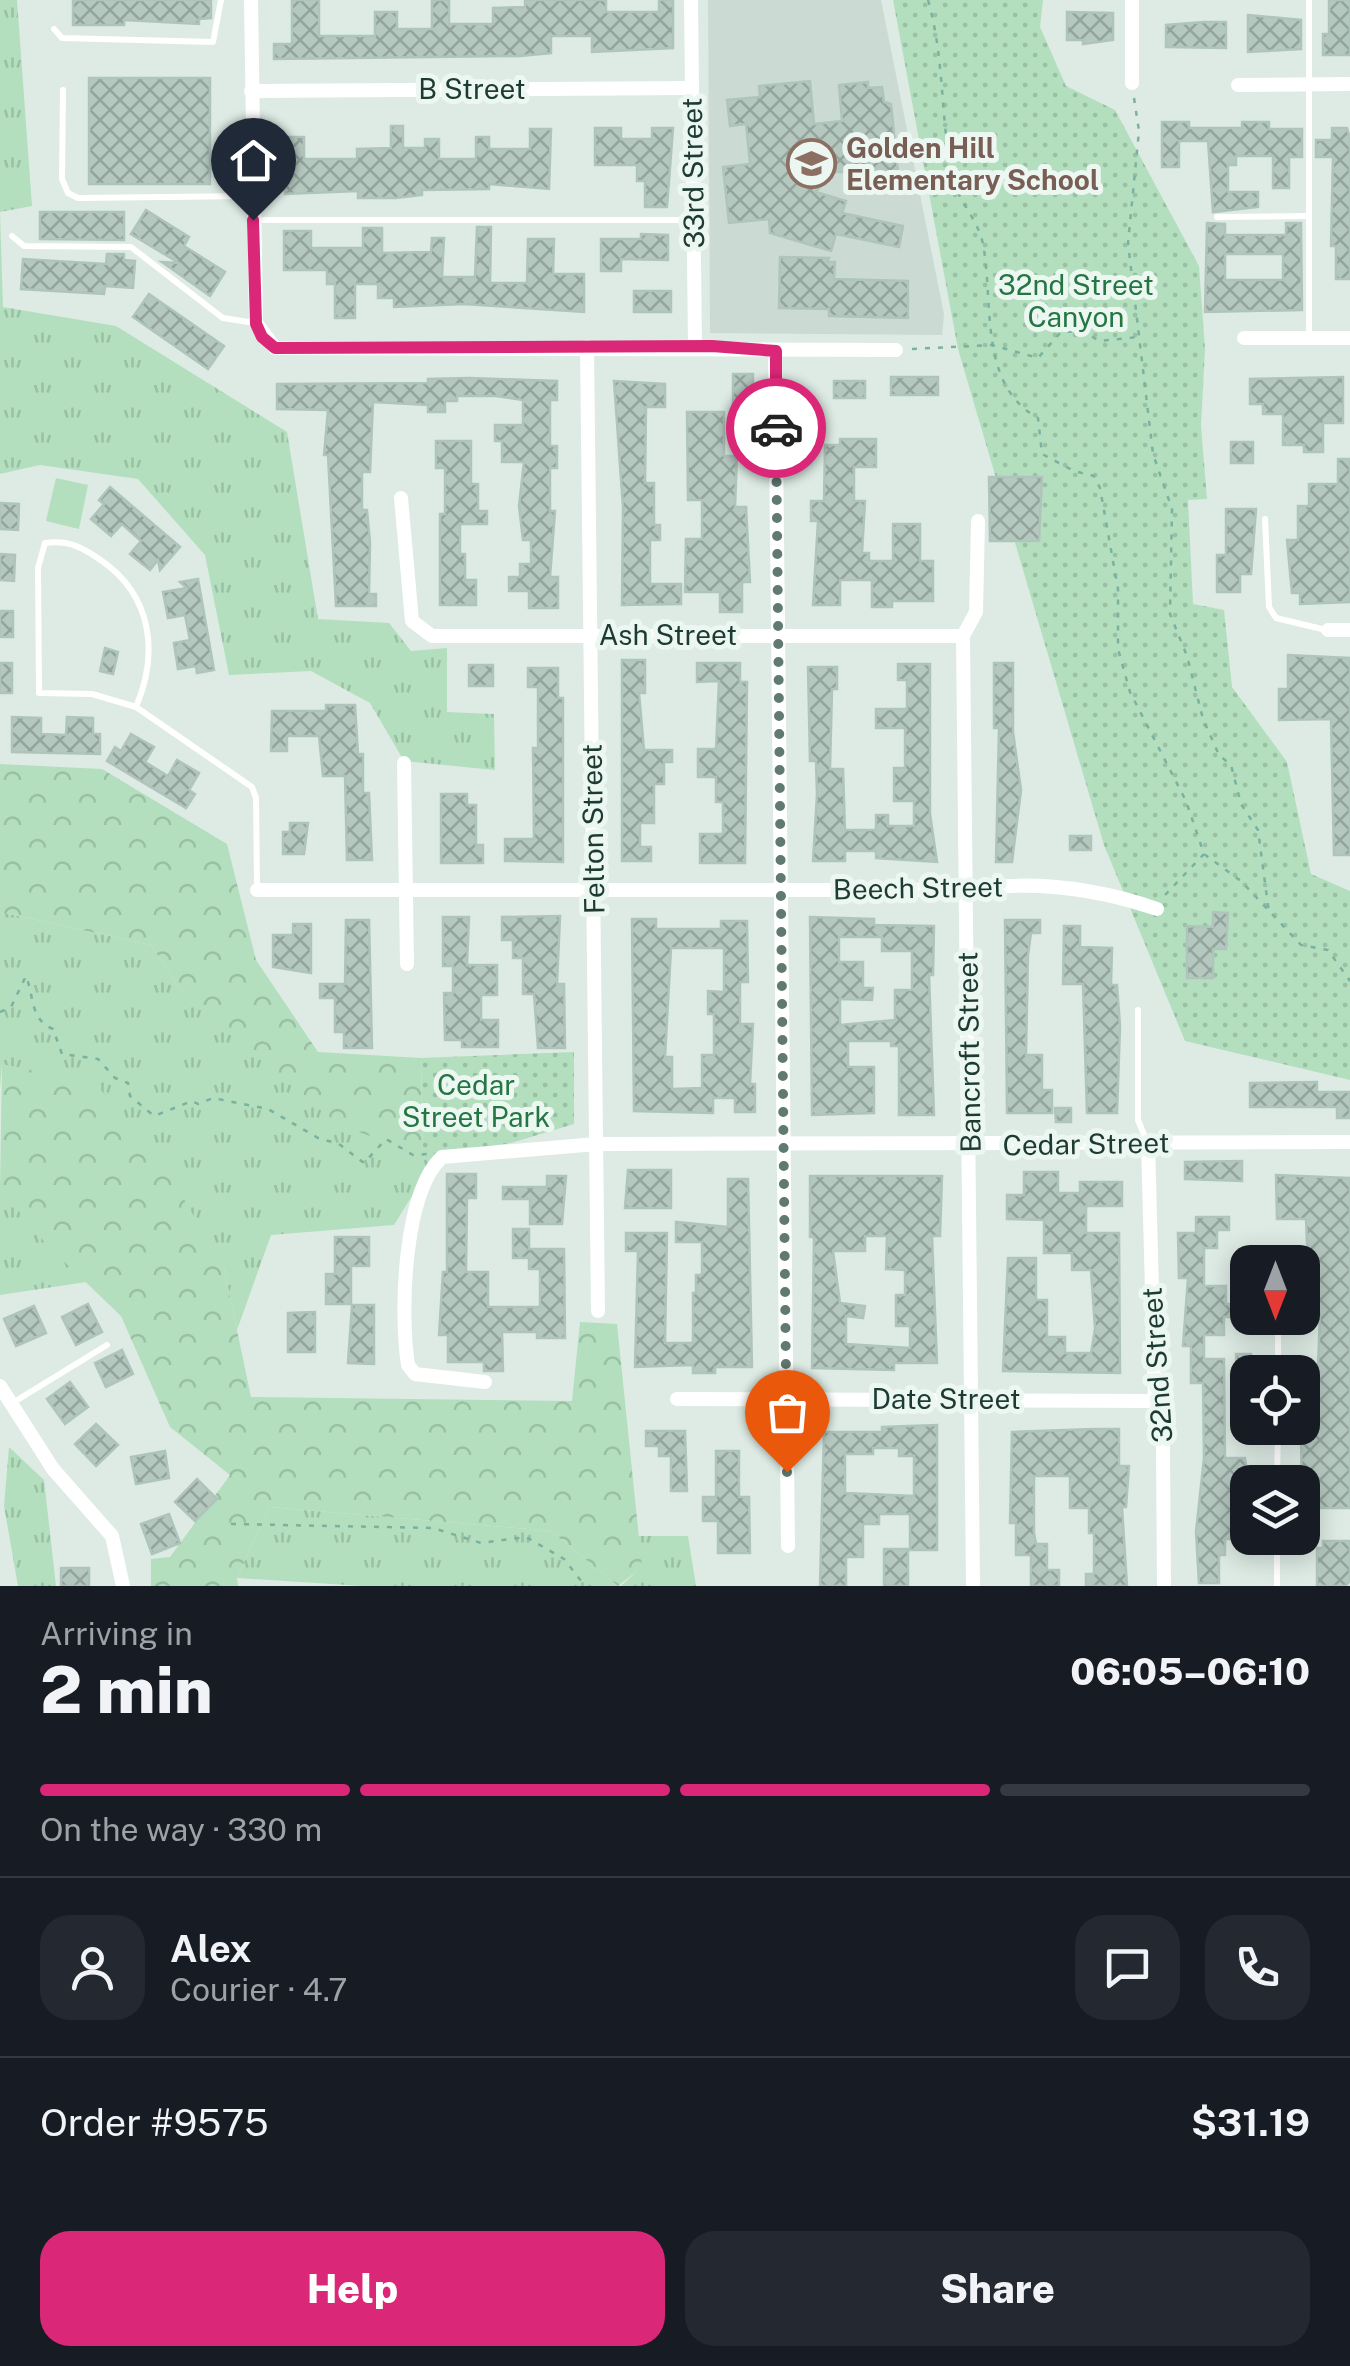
<!DOCTYPE html>
<html lang="en">
<head>
<meta charset="utf-8">
<style>
  :root { --surface:#171b24; --page:#242831; --text:#f1f3f6; --muted:#9ea1a6; --line:#363941; --accent:#db2777 }
  body { margin:0; font-family:"Public Sans",sans-serif; background:var(--page); color:var(--text); height:100vh; display:flex; flex-direction:column; font-size:38px; white-space:nowrap }
  * { box-sizing:border-box; margin:0 }
  p { font-size:32px; color:var(--muted) }
  .icon { flex:none; width:55px; height:55px; fill:none; stroke:currentColor; stroke-width:2; stroke-linecap:round; stroke-linejoin:round }
  .map { position:relative; height:1586px; overflow:hidden }
  .side { display:flex; flex-direction:column; background:var(--surface); flex:1 }
  .side>* { flex:none }
  .needle { width:65px; rotate:180deg }
  .tools { position:absolute; left:1230px; top:1245px; display:grid; gap:20px }
  .tools a { display:grid; place-items:center; width:90px; height:90px; border-radius:20px; background:var(--surface); box-shadow:0 5px 25px #0003; font-size:50px }
  .pin { position:absolute; display:grid; place-items:center; width:85px; height:85px; color:#fff; margin:-102px -42px; border-radius:50% 50% 50% 0; rotate:-45deg; box-shadow:0 0 10px #0007 }
  .pin .icon { rotate:45deg }
  .courier { position:absolute; display:grid; place-items:center; width:100px; height:100px; margin:-50px; border:8px solid #db2777; border-radius:50%; background:#fff; color:#222; box-shadow:0 2px 12px #0007 }
  .summary em { font-style:normal; font-weight:800 }
  .summary div { display:flex; flex-direction:column-reverse }
  .summary { display:flex; align-items:center; justify-content:space-between; height:170px; padding:0 40px }
  h1 { font-size:65px; font-weight:800; line-height:75px }
  .bar { display:grid; grid-template-columns:repeat(4,1fr); gap:15px 10px; align-content:center; height:120px; padding:0 40px }
  .bar i { height:12px; border-radius:8px; background:var(--line) }
  .bar .on { background:var(--accent) }
  .bar p { grid-column:span 4 }
  .line { display:flex; align-items:center; gap:25px; padding:0 40px; border-top:2px solid var(--line) }
  .line div { flex:1 }
  .round { display:grid; place-items:center; flex:none; width:105px; height:105px; border-radius:30px; background:var(--page) }
  .action { display:flex; gap:20px; margin-top:auto; padding:20px 40px }
  .action a { flex:1; height:115px; border-radius:30px; background:var(--accent); color:#fff; font-size:40px; font-weight:800; line-height:115px; text-align:center }
  .action a+a { background:var(--page); color:var(--text) }
  .map>svg:first-child { display:block }
</style>
</head>
<body>
<div class="map">
<svg width="1350" height="1586" viewBox="0 0 1350 1586">
  <defs>
    <pattern id="grass-tufts" width="24" height="20" patternUnits="userSpaceOnUse" patternTransform="scale(2.5)"><rect width="24" height="20" fill="#b3dfbe"/><path d="M3 7l-1-3M5 7V3M7 7l1-3M15 17l-1-3M17 17v-4M19 17l1-3" fill="none" stroke="#9ac0a4"/></pattern>
    <pattern id="forest-crowns" width="20" height="18" patternUnits="userSpaceOnUse" patternTransform="scale(2.5)"><rect width="20" height="18" fill="#b3dfbe"/><path d="M2 6a3 3 0 1 1 6 0M12 15a3 3 0 1 1 6 0" fill="none" stroke="#9ac0a4"/></pattern>
    <pattern id="park-dots" width="8" height="8" patternUnits="userSpaceOnUse" patternTransform="scale(2.5)"><rect width="8" height="8" fill="#b3dfbe"/><path d="M2 2h.1M6 6h.1" fill="none" stroke="#9ac0a4" stroke-width="1.8" stroke-linecap="round"/></pattern>
    <pattern id="building-cross-hatch" width="8" height="8" patternUnits="userSpaceOnUse" patternTransform="scale(2.5)"><rect width="8" height="8" fill="#b5c8c0"/><path d="M0 0l8 8M0 8l8-8" fill="none" stroke="#93a49d"/></pattern>
  </defs>
  <rect width="100%" height="100%" fill="#ddebe4"/>
  <path fill="#cbdbd3" d="M708 0H881L944 314 942 335 710 333Z"/>
  <g fill="url(#grass-tufts)">
    <path d="M0 0H17L32 206 0 212 3 307 116 326 287 432 318 619 389 623 411 651 447 648V712L494 714 495 770 404 761 370 703 311 671 229 675 205 555 138 479 40 465 0 474Z"/>
    <path d="M0 912 151 945 179 988 412 1151 439 1152 394 1225 271 1235 237 1330 224 1268 2 1064 0 1089Z"/>
    <path d="M0 1189 86 1282 0 1295Z"/>
    <path d="M9 1447 44 1480 56 1586H18L4 1506Z"/>
    <path d="M269 1507 551 1531 618 1586H363L237 1578Z"/>
    <path d="M638 1536H688L696 1586H621L641 1567Z"/>
  </g>
  <g fill="url(#forest-crowns)">
    <path d="M0 764 102 769 227 844 256 960 318 1052 421 1058 423 1155 339 1125 179 988 151 945 0 912Z"/>
    <path d="M2 1064 95 1083 167 1170 224 1268 251 1397 572 1401 580 1322 617 1324 642 1567 618 1586 551 1531 269 1507 237 1578 238 1586H151V1559L170 1557 230 1475 170 1427 121 1316 47 1245 0 1189Z"/>
  </g>
  <g fill="url(#park-dots)">
    <path d="M893 0H1043L1040 27 1066 86 1115 110 1199 266 1205 349 1201 426 1207 499 1188 500 1193 604 1224 610 1232 687 1287 762 1311 874 1350 891V1080L1185 1041 1104 845 958 349Z"/>
    <path d="M574 1052V1124L511 1143 423 1155 421 1058Z"/>
  </g>
  <path fill="#b3dfbe" d="M56 478 88 485 79 529 46 521Z"/>
  <g fill="url(#building-cross-hatch)" stroke="#afc5bc" stroke-width="2.5" fill-rule="evenodd">
    <path d="M73 0H211V18L199 19V24L124 20V25H73Z"/>
    <path d="M292 0H319V36H375V12H397V29H432V0H449V24H493V8L525 7V0H606V12H659V0H673V48L592 52V36H551V53L520 56 274 59V44H292Z"/>
    <path d="M1329 0H1350V55H1323V34H1329Z"/>
    <path d="M1067 12 1113 13V40L1083 44V40H1067Z"/>
    <path d="M1248 15 1301 20V49L1248 52Z"/>
    <path d="M1204 22H1226V48L1166 47V25Z"/>
    <rect x="89" y="78" width="121" height="106"/>
    <path d="M810 81 814 124 842 121 839 85 868 82V88L882 87 884 102 891 104 898 172H830L816 192 846 201 842 213 903 226 899 247 836 234 831 251 770 233 769 219 729 223 723 167 750 164 746 124 730 126 727 100 760 97 759 86Z"/>
    <path d="M1162 122H1189V128H1242V122H1269V129H1302V157H1289V188H1273V156H1236V165H1228V192H1258V207L1213 212 1208 141H1179V167H1162Z"/>
    <path d="M391 126H403V148H425V139H439V159H476V137H489V149H530V129H551L549 189 489 184V189L422 190V195L396 198H358V191L285 194 286 137H304V159H357V149L391 148Z"/>
    <path d="M595 128H621V139H652V128H673L667 207H645V181H637V165H595Z"/>
    <path d="M1332 128H1347L1350 138V279H1336V246H1331L1333 157H1316V140H1332Z"/>
    <path d="M146 210 189 237 184 246 225 272 210 296 162 262 179 263 131 234Z"/>
    <path d="M40 212H124V240L40 239Z"/>
    <path d="M1207 223 1225 224V235H1286V223H1301L1302 310 1205 312ZM1225 254H1283V280H1225Z"/>
    <path d="M477 227H491L490 283H527L528 239H554L553 274H584V312L464 304 394 307V298H378V284H355V318H335V284H327V270H284V231H311V248H363V228H382V253L431 252 432 238H444L442 277H475Z"/>
    <path d="M641 234 668 235V260L621 259V271H601V239H641Z"/>
    <path d="M107 254H124V260L135 261 133 288 105 286 104 294 21 289 23 259 106 264Z"/>
    <path d="M780 257 829 258 827 262H835L834 279 908 281V318L829 316V309L779 308Z"/>
    <rect x="634" y="291" width="37" height="21"/>
    <path d="M149 294 224 346 208 369 133 317Z"/>
    <rect x="733" y="374" width="20" height="34"/>
    <rect x="891" y="377" width="47" height="18"/>
    <path d="M1343 377V423H1323V452H1304V445H1283V414H1263V404H1250V379Z"/>
    <path d="M470 378 557 381V400H550V446H557V468H550V511H555L550 577H558V608H529V591H509V577H520V564H531V540H523L519 506 524 462H502V441H495V425H523V400L496 396H457V401H445V412H428V405L373 402 370 472H362V510H367L370 543 369 594H376V606H336L328 455H324L328 410 277 409V384L428 383V379Z"/>
    <path d="M614 381 665 384V407H646L645 483H654V525H660V540H650V584H681V604L622 605 623 507Z"/>
    <rect x="834" y="381" width="31" height="17"/>
    <path d="M687 412H724V456H737L735 507H746L750 582H742V612H720V592H685L686 539H702V500H688Z"/>
    <path d="M840 439H876V467H854V501H865L862 553H869V561H893V524H920V561H933V601H892V607H872V580H840V605H813L818 521H811V501H824L825 445H840Z"/>
    <path d="M436 441H471V484H478V511H487V524H460V554H465V580H476V605H440V514H445V468H436Z"/>
    <rect x="1231" y="442" width="22" height="21"/>
    <path d="M1338 459H1350V602L1300 604V593H1292L1287 540H1298V506H1309V484H1338Z"/>
    <path d="M989 477H1042L1039 541H990Z"/>
    <path d="M110 487 180 547 160 570 158 560 150 570 130 554 141 541 122 524 111 536 91 519 104 504 99 500Z"/>
    <path d="M0 503 19 504 18 530 0 529Z"/>
    <path d="M1226 509H1256L1251 574H1240V592H1217V555H1226Z"/>
    <path d="M0 554 15 555 14 581 0 580Z"/>
    <path d="M198 579 214 670 197 673 196 666 178 669 174 643 190 640 185 615 168 618 163 592 187 588 180 582Z"/>
    <rect x="0" y="611" width="13" height="26"/>
    <path d="M105 648 118 652 113 674 100 671Z"/>
    <path d="M1288 655 1350 658V855H1334L1331 719 1279 720V689H1288Z"/>
    <path d="M622 660H645V693H639L644 750H672V762H664V784H654V823H640V847H651V861H622Z"/>
    <rect x="0" y="663" width="12" height="30"/>
    <path d="M697 663H740V682H747L745 863H700V834H723V802H716V777H698V749H716L719 681 697 682Z"/>
    <path d="M994 663H1013V732L1021 790 1012 862H996L999 728H994Z"/>
    <path d="M898 664H930V814L937 862 876 858V851H845V861H813L817 795 816 761H810L808 667H837V689H832L830 769H843L845 830H876V815H888V826H914V801H894V768H905V728H876V709H907V680H898Z"/>
    <rect x="469" y="665" width="24" height="21"/>
    <path d="M528 668H558V698H563V862L505 861V839H534L533 748H538V687H528Z"/>
    <path d="M326 705H355L358 754H363V793H369L372 860H347L345 776H323L319 736H287V751H271L272 711H326Z"/>
    <path d="M12 717 41 718V734L66 735 67 717 93 718V734H100V754L12 752Z"/>
    <path d="M131 734 154 747 145 762 168 776 177 760 199 773 189 790 195 794 186 808 107 761 115 747 121 751Z"/>
    <path d="M441 794H467V805H476V845H483V863H441Z"/>
    <path d="M290 823H308L304 854H283V832H290Z"/>
    <rect x="1070" y="836" width="21" height="14"/>
    <path d="M1213 912 1228 913 1226 949H1213V978H1187V926L1213 927Z"/>
    <path d="M560 916 557 984H564L565 1048H538L534 994H523V958H513V940H502V917Z"/>
    <path d="M443 917H469L467 965H497V995H481V1020H498V1047H462V1040H445L444 993H453V966H443Z"/>
    <path d="M810 917 874 919V925L934 926 933 975H929L934 1115H899V1046H891V1041H848V1067H874V1113L812 1115ZM839 937H882V951H912V990H895V1020L840 1025V999L872 1000 873 988H863V962H839Z"/>
    <path d="M632 919H656V929H721V921H747L748 982H740V1024H753L750 1084H755V1112H735V1098H713V1113L634 1111ZM671 948H724V992L708 991V1014H714V1055H702V1088L672 1089V1057H665Z"/>
    <path d="M346 920H369L372 1048H344V1032H335V998H320V984H345Z"/>
    <path d="M1005 920H1040V933H1031L1028 955 1026 1055H1042V1090H1052V1113H1007Z"/>
    <path d="M293 924H311V973L273 967V935H293Z"/>
    <path d="M1064 926H1080V947L1112 948 1111 985H1117L1120 1026 1117 1113H1087L1083 984H1063Z"/>
    <path d="M1317 1082V1092H1350V1118H1337V1107H1250V1083Z"/>
    <path d="M1055 1108H1071V1122H1056Z"/>
    <path d="M1242 1161V1181L1185 1179V1162Z"/>
    <path d="M628 1170H671V1208H625Z"/>
    <path d="M1024 1172H1058V1193H1080V1182H1122V1206H1086V1233H1119L1120 1373 1003 1371 1008 1258H1036V1300H1047V1337H1065V1353H1091L1095 1329 1091 1270H1072V1253H1044V1220L1007 1219V1195H1024Z"/>
    <path d="M447 1174H476V1198H467L466 1272H488V1307H540V1269H529V1258H513V1229H529V1249H564L565 1338H537V1332H502L503 1371H484V1362H448V1335H439L443 1272H447Z"/>
    <path d="M1276 1175 1350 1178V1508H1316V1519H1302L1301 1428 1304 1407H1315L1317 1396 1320 1313H1310L1306 1219H1277Z"/>
    <path d="M547 1176H566L562 1224H530V1199H503V1187H547Z"/>
    <path d="M810 1176H942L940 1236H932L937 1363H894V1370L812 1368 814 1237H810ZM865 1236H887L886 1269 905 1270V1295H896V1326H910V1348L846 1344V1316L863 1318 865 1306 840 1303 833 1251H865Z"/>
    <path d="M728 1179H748L752 1367H715V1373H693V1365L635 1367 638 1251H626V1233H667L665 1343H693V1293H696V1275H702V1242H676V1222L728 1227Z"/>
    <path d="M1196 1217H1229V1230H1217V1248H1204V1286H1226V1304H1248V1317H1224V1335H1204V1359H1224L1225 1458H1245L1248 1478V1539H1225V1555H1219V1583H1199L1196 1532 1204 1458 1203 1383H1191V1346H1183L1188 1278H1179L1178 1233H1196Z"/>
    <path d="M335 1237H369V1266H351V1304H326V1274H335Z"/>
    <path d="M88 1304 102 1332 76 1345 62 1317Z"/>
    <path d="M352 1305H374V1364L348 1363Z"/>
    <path d="M34 1306 46 1333 16 1346 4 1319Z"/>
    <path d="M315 1312V1352H288V1313Z"/>
    <path d="M122 1350 133 1374 106 1387 95 1363Z"/>
    <path d="M1236 1354H1251L1250 1368H1236Z"/>
    <path d="M70 1382 88 1407 65 1424 47 1399Z"/>
    <path d="M96 1424 118 1445 96 1466 75 1444Z"/>
    <path d="M937 1425V1550H910V1514H879V1524H863V1557H846V1586H820L824 1432H882V1427ZM873 1448H899V1456H914V1496L845 1493V1454H873Z"/>
    <path d="M1095 1429H1119V1466H1129L1126 1507H1122L1127 1586H1086V1574H1094V1533H1089V1508H1070V1476H1034V1533L1036 1544H1047V1570H1059V1586H1031V1555H1016V1523H1010L1012 1432Z"/>
    <path d="M646 1431H685L687 1491H671V1456H659V1446H646Z"/>
    <path d="M165 1451 169 1478 136 1484 131 1457Z"/>
    <path d="M716 1451H739V1497H749L750 1553H718V1521H703V1497H716Z"/>
    <path d="M197 1479 217 1499 195 1521 175 1502Z"/>
    <path d="M169 1514 180 1543 152 1554 141 1524Z"/>
    <path d="M1323 1541H1350V1580L1346 1586H1317V1548H1323Z"/>
    <rect x="884" y="1549" width="24" height="37"/>
    <rect x="61" y="1568" width="28" height="18"/>
  </g>
  <g fill="none" stroke-linecap="round" stroke-linejoin="round">
    <g stroke="#7ab2a0" stroke-width="2.5" stroke-dasharray="5 8" stroke-linecap="butt">
      <path d="M928 0C945 60 940 116 952 175 958 202 978 219 983 244 994 303 978 385 1038 418L1042 454 1074 471 1094 476 1100 488 1118 589V649L1130 692 1186 801 1204 854 1241 881 1301 945 1328 950 1350 981"/>
      <path d="M1134 98 1139 131 1128 243 1153 454 1172 509 1170 614 1187 656 1203 719 1219 755 1231 765 1241 804 1258 830 1269 913"/>
      <path d="M912 349 992 345 1038 358 1061 332 1081 331 1100 341 1138 337"/>
      <path d="M1165 895 1204 854"/>
      <path d="M0 1012 11 1007 26 976C34 996 30 1020 53 1029L62 1054 98 1059 115 1078 128 1083 130 1096 154 1116 192 1101 198 1104 213 1098 268 1109 318 1138 339 1144 364 1163 386 1139 413 1155 428 1154"/>
      <path d="M231 1524 433 1528 481 1543 526 1537 564 1559 585 1586"/>
    </g>
    <g stroke="#fff" stroke-width="6">
      <path d="M1309 0V338"/>
      <path d="M54 29 62 38 213 42 221 0"/>
      <path d="M63 90 62 179 68 193 78 198 251 196"/>
      <path d="M1217 217 1307 216"/>
      <path d="M255 220H692"/>
      <path d="M12 236 24 246 131 247 223 318 255 323"/>
      <path d="M1265 519 1269 607 1276 618 1326 630"/>
      <path d="M136 707C159 653 152 596 102 561 82 547 69 540 45 543L38 568 39 693 92 694 136 707 252 787 256 798 257 888"/>
      <path d="M1138 1010V1120L1147 1142"/>
      <path d="M1278 1372V1318"/>
      <path d="M14 1402 107 1345"/>
      <path d="M1277 1482 1278 1428"/>
      <path d="M1277 1586V1538"/>
    </g>
    <g stroke="#fff" stroke-width="14">
      <path d="M251 0 256 323 275 348 896 350"/>
      <path d="M691 0 695 346"/>
      <path d="M1132 83V0"/>
      <path d="M1238 85 1350 84"/>
      <path d="M251 91 692 88"/>
      <path d="M1244 338H1350"/>
      <path d="M587 347 598 1311"/>
      <path d="M775 351 788 1546"/>
      <path d="M401 498 412 621 432 636H963"/>
      <path d="M1328 630H1350"/>
      <path d="M404 763 407 964"/>
      <path d="M257 890H967C1031 880 1096 888 1157 909"/>
      <path d="M1148 1143 1155 1401 1163 1448 1164 1586"/>
      <path d="M485 1382 415 1374 408 1365C400 1314 403 1193 442 1157L597 1144 1350 1142"/>
      <path d="M0 1386 53 1469 112 1536 123 1586"/>
      <path d="M677 1399 1155 1401"/>
      <path d="M973 1586 963 636 976 612 978 521"/>
    </g>
  </g>
  <g fill="none" stroke-linecap="round" stroke-linejoin="round">
    <path stroke="#607971" stroke-width="10" stroke-dasharray="0 18" d="M776 428 787 1472"/>
    <path stroke="#db2777" stroke-width="12" d="M253 220 256 324 262 337 275 348 712 346 776 351V428"/>
  </g>
  <defs>
    <symbol id="school-ring" viewBox="-11 -11 22 22"><circle r="9.5" fill="#edf7f2" stroke="#8d6e63" stroke-width="1.5"/><path d="M0-5L7-2L0 1L-7-2ZM-4 1L0 2.5L4 1V4Q0 6-4 4Z" fill="#8d6e63"/></symbol>
  </defs>
  <g fill-rule="evenodd">
    <use href="#school-ring" x="784" y="136" width="55" height="55"/>
  </g>
  <g text-anchor="middle" stroke-width="10" stroke-linejoin="round" paint-order="stroke">
    <g font-size="28" fill="#1d3b33" stroke="#edf7f2">
      <text x="472" y="99">B Street</text>
      <text transform="translate(693 173) rotate(-91)" y="10">33rd Street</text>
      <text x="668" y="645">Ash Street</text>
      <text transform="translate(593 829) rotate(-91)" y="10">Felton Street</text>
      <text transform="translate(918 888) rotate(-1)" y="10">Beech Street</text>
      <text transform="translate(969 1052) rotate(-91)" y="10">Bancroft Street</text>
      <text transform="translate(1086 1144) rotate(-1)" y="10">Cedar Street</text>
      <text transform="translate(1157 1365) rotate(-94)" y="10">32nd Street</text>
      <text x="946" y="1409">Date Street</text>
    </g>
    <g font-size="28" font-weight="bold" fill="#785e54" stroke="#edf7f2" text-anchor="start">
      <text x="846" y="158">Golden Hill<tspan x="846" dy="32">Elementary School</tspan></text>
    </g>
    <g font-size="28" fill="#247643" stroke="#edf7f2">
      <text x="1076" y="295">32nd Street<tspan x="1076" dy="32">Canyon</tspan></text>
      <text x="476" y="1095">Cedar<tspan x="476" dy="32">Street Park</tspan></text>
    </g>
  </g>
</svg>
<div class="tools">
<a><svg class="needle" viewBox="-14 -14 28 28"><path d="M0-13l5 13h-10z" fill="#e53935"/><path d="M0 13l5-13h-10z" fill="#9ea1a6"/></svg></a>
<a><svg class="icon" aria-label="locate" viewBox="0 0 24 24"><circle cx="12" cy="12" r="6"/><path d="M12 2v4M12 18v4M2 12h4M18 12h4"/></svg></a>
<a><svg class="icon" aria-label="layers" viewBox="0 0 24 24"><path d="M12 4l9 5-9 5-9-5zM3 14l9 5 9-5"/></svg></a>
</div>
<div class="pin" style="left:787px;top:1472px;background:#ea580c"><svg class="icon" aria-label="bag" viewBox="0 0 24 24"><path d="M5 8h14l-1 12H6zM9 8a3 3 0 0 1 6 0"/></svg></div>
<div class="pin" style="left:253px;top:220px;background:#1f2937"><svg class="icon" aria-label="home" viewBox="0 0 24 24"><path d="M3 11l9-7 9 7M6 9v11h12V9"/></svg></div>
<div class="courier" style="left:776px;top:428px"><svg class="icon" aria-label="car" viewBox="0 0 24 24"><path d="M5 17H2v-5l4-1 3-4h7l3 4 3 1v5h-3M9 17h6M6 11h13"/><circle cx="7" cy="17" r="2"/><circle cx="17" cy="17" r="2"/></svg></div>
</div>
<section class="side">
<div class="summary"><div><h1>2 min</h1><p>Arriving in</p></div><em>06:05–06:10</em></div>
<div class="bar"><i class="on"></i><i class="on"></i><i class="on"></i><i></i><p>On the way · 330 m</p></div>
<div class="line" style="height:180px"><a class="round"><svg class="icon" aria-label="person" viewBox="0 0 24 24"><circle cx="12" cy="8" r="4"/><path d="M4 21q1-7 8-7t8 7"/></svg></a><div><b>Alex</b><p>Courier · 4.7</p></div><a class="round"><svg class="icon" aria-label="chat" viewBox="0 0 24 24"><path d="M4 5h16v11H9l-5 4z"/></svg></a><a class="round"><svg class="icon" aria-label="phone" viewBox="0 0 24 24"><path d="M5 4h4l2 5-3 2q2 4 5 5l2-3 5 2v4C11 20 4 13 5 4z"/></svg></a></div>
<div class="line" style="height:130px"><div>Order #9575</div><b>$31.19</b></div>
<div class="action"><a>Help</a><a>Share</a></div>
</section>
</body>
</html>
